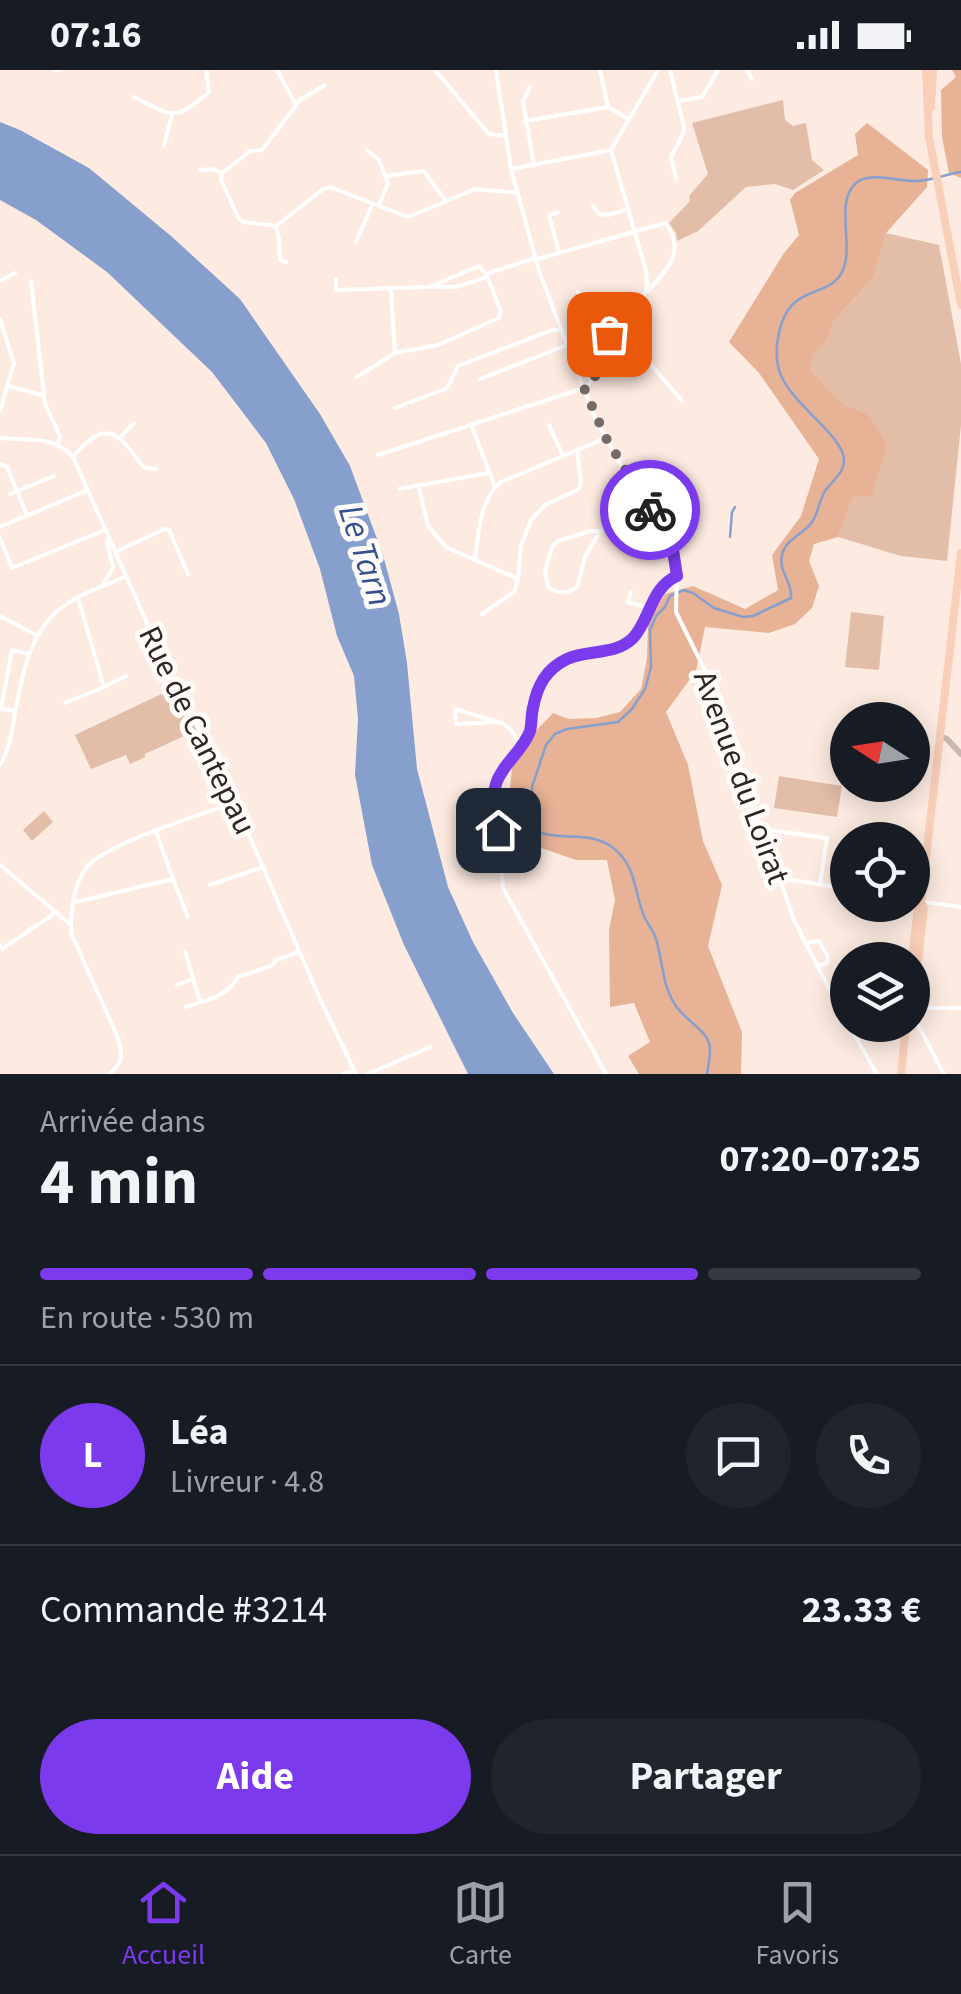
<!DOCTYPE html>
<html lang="fr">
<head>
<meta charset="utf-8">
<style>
  :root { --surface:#171b24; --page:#20242c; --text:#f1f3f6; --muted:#9ea1a6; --line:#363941; --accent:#7c3aed }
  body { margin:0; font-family:"Source Sans 3",sans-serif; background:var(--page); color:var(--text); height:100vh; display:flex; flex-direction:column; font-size:38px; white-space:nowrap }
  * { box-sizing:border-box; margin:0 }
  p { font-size:32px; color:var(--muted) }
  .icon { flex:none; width:55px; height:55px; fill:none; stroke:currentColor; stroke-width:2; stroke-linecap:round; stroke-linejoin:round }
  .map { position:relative; height:1004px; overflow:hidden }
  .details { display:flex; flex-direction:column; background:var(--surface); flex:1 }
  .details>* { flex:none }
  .needle { width:65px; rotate:282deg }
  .buttons { position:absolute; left:830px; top:632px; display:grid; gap:20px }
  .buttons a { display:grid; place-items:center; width:100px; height:100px; border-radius:50%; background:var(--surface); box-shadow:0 5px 25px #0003; font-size:50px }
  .pin { position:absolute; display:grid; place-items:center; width:85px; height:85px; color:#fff; margin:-42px; border-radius:20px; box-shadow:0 5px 15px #0006 }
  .courier { position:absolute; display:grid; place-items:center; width:100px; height:100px; margin:-50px; border:8px solid #7c3aed; border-radius:50%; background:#fff; color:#222; box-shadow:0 2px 12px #0007 }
  .summary em { font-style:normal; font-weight:700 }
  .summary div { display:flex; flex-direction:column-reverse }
  .summary { display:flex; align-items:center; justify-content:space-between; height:170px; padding:0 40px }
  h1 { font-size:65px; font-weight:700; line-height:75px }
  .bar { display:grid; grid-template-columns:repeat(4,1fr); gap:15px 10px; align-content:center; height:120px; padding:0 40px }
  .bar i { height:12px; border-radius:8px; background:var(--line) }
  .bar .current { background:var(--accent) }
  .bar p { grid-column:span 4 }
  .line { display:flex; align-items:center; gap:25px; padding:0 40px; border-top:2px solid var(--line) }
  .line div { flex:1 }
  .round { display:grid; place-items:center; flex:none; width:105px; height:105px; border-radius:52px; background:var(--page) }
  .cta { display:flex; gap:20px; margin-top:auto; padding:20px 40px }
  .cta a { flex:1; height:115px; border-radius:60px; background:var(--accent); color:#fff; font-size:40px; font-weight:700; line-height:115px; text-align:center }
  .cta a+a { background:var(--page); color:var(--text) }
  .status { display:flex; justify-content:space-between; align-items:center; height:70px; padding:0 50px; background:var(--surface); direction:ltr }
  .status svg { height:28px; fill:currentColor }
  .tabs { display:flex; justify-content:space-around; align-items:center; height:140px; border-top:2px solid var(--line); background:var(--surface); font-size:28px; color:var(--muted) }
  .tabs a { display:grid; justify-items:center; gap:5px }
  .tabs .current { color:var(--accent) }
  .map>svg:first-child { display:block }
</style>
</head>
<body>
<div class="status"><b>07:16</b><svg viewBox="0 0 49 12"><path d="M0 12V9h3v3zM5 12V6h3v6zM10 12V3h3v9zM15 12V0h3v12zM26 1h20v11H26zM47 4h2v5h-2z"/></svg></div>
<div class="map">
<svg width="961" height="1004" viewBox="0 0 961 1004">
  <rect width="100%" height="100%" fill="#fdebe1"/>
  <g fill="#e2bda8">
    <path d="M783 30 785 50 793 56 806 53 812 90 824 100 793 120 775 114 746 117 698 161 677 171 676 163 669 153 690 131 689 126 708 104 692 53Z"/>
    <path d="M886 163 939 175 961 294V355L947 491 901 486 838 467 853 428 861 424 870 427 867 343 844 335 810 299 813 283 828 269 834 251 874 207Z"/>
    <path d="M851 542 884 546 879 600 845 597Z"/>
    <path d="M174 618 197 660 145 684V687L130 694 126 685 91 699 75 665Z"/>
    <path d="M779 706 842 716 837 747 774 738Z"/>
    <path d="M44 741 53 752 32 771 23 760Z"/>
  </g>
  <g fill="#e7b295">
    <path d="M952 0H961V108L949 103 942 67 941 20 956 7Z"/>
    <path d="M867 53 928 100 927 117 886 163 874 207 834 251 828 269 813 284 810 299 844 335 867 343 886 372V379L871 427 861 425 853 428 838 467 814 474 809 491 819 516 812 538 795 554 769 563 705 557 696 601 666 642 688 695 703 771 722 815 708 876 742 962 741 1004H639L628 986 650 972 634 933 610 937 609 860 615 830 607 790H576L530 774 508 738 512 698 530 667 553 643 569 649 596 648 620 642 641 619 647 588 648 552 665 524 693 516 745 539 778 520 772 485 801 446 819 389 759 303 729 272 784 183 799 165 790 130 795 123 858 85 855 64Z"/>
  </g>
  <path fill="#879fcd" d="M0 52 20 60 89 98 171 166 240 229 320 344 350 396 383 485 399 544 407 593 417 699 448 817 473 872 513 943 554 1004H468L404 875 372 795 355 705 358 649 354 606 337 566 320 499 294 429 266 373 212 302 107 202 36 150 0 130Z"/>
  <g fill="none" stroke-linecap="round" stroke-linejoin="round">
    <g stroke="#879fcd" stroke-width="2.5">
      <path d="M730 467 732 442 735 437"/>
      <path d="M707 1004C708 995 712 982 709 973 705 959 682 948 674 933 661 912 663 888 655 866 652 859 647 853 644 846 633 819 637 796 612 777 590 761 563 771 538 762L533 739 532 717 546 675 555 664 567 659 618 652 632 639 645 619 651 597 650 560 656 546 665 537 670 526 684 520 693 523 714 538 743 547 753 546 791 528C793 512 778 502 782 485 785 469 804 464 812 452 818 443 819 432 824 423 830 412 843 405 844 392 846 366 789 334 779 300 773 279 779 243 798 230 813 219 833 220 842 202 855 177 834 132 856 113 870 101 899 112 916 111 931 111 946 104 961 102"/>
    </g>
    <g stroke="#fff" stroke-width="4">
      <path d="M54 0H59"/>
      <path d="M277 0 296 35"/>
      <path d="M435 0 489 64 505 66"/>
      <path d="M496 0 511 99 539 201 595 348 626 404 665 460 672 475 677 496 676 542 718 627 730 666 735 694 763 762 794 850 838 936 848 943"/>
      <path d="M600 0 608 37 627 48"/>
      <path d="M670 0 684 57 683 64 671 87 676 109"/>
      <path d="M747 0 752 9"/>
      <path d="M325 15 300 30 262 80 250 81 222 103 221 110 239 149 243 152 276 156 322 120 330 117 405 146H411L475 119 517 123"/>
      <path d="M530 17 523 31 534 96"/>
      <path d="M134 27C172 46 173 53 209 22L206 0"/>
      <path d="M679 31 702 27 718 0"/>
      <path d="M525 51 608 37"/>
      <path d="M164 76 172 45"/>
      <path d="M367 80 379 90 388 113 379 135"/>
      <path d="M511 99 611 80 658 0"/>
      <path d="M200 100 212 99 222 103"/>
      <path d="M385 106 424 101 445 130"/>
      <path d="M593 136 599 144 608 145 629 139"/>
      <path d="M558 142 549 145 559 183"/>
      <path d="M276 156 279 169 280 190 286 192"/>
      <path d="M356 172 372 135"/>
      <path d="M336 210V220L429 217 479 196 486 204 532 189H538L665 153C687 181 667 199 648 221"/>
      <path d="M0 211 15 203"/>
      <path d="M31 211 45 334 60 366 58 374"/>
      <path d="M434 217H456L487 207"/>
      <path d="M391 219 395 283"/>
      <path d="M578 222 599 256 618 269"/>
      <path d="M0 249 14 293 0 341"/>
      <path d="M622 260 682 331"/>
      <path d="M357 307 395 283 438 275 499 248 501 241 486 204"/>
      <path d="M480 309 567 275"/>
      <path d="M8 316 42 325"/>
      <path d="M395 338 447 318 458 296 552 260H561"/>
      <path d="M471 354 495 417"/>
      <path d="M549 355 563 386"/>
      <path d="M0 368C27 371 54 365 73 387L168 600 227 714 320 929 356 1004"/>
      <path d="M119 368 134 353"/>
      <path d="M378 385 584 318 594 308 642 231 647 216 646 201 611 80"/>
      <path d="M73 387C91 367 107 350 129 378 135 385 138 392 145 398L156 399"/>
      <path d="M0 394 7 397 27 445"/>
      <path d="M419 417 428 456 446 477 518 509"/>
      <path d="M399 419 488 403"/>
      <path d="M10 424 54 406"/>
      <path d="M0 457 88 420"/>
      <path d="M600 461 585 487 577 517C566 524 559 524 548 517L545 501 552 477 558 471 590 461H600L615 453 645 433"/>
      <path d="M0 468 12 498 105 460"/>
      <path d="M115 482 165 459 169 460 188 504"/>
      <path d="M475 489C479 462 479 431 501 412L606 368"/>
      <path d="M103 514 113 498 107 471"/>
      <path d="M631 522 628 532 649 538"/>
      <path d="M482 544 514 522 518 509 521 476 531 450 545 435 579 419 581 411 577 380"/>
      <path d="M0 546 36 565"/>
      <path d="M104 617 126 606"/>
      <path d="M65 633 104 617 78 528"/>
      <path d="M15 641 1 639 12 580 28 584"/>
      <path d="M498 652 456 654 455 639 504 654 511 660 521 675"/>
      <path d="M0 695C10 680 12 660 15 643 24 598 31 552 75 529 91 520 109 514 126 506"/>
      <path d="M763 762 769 760 827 768 820 814"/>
      <path d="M0 795 71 855"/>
      <path d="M780 808 848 819"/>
      <path d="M173 809 188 847"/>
      <path d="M210 815 263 797"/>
      <path d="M912 830 961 837"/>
      <path d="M76 832 173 809 156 762"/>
      <path d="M805 873 819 871 828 887 827 893 816 897"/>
      <path d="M0 876 2 879 55 843"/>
      <path d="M185 881 200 932"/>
      <path d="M177 915 193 909"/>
      <path d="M186 937C207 930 227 927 238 907L271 896 276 890 299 882"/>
      <path d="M922 938H961"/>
      <path d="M916 951 944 1004"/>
      <path d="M851 959 877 1004"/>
      <path d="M109 1004C124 993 123 984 118 968L72 865C69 845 74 814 86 798 104 774 203 744 235 732"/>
      <path d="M343 1004 354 1001"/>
      <path d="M368 1004 430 977"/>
      <path d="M606 1004 503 818 494 724C499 700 517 686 528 665 532 657 531 650 532 642 536 618 546 598 569 588 590 580 618 586 634 567 650 549 651 516 677 506"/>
    </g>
    <path stroke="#cab8af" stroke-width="6" d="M940 666 947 669 961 684"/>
    <g stroke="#f8cfb8" stroke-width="8">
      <path d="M926 0 929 67 961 235"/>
      <path d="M931 37 933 0"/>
      <path d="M912 890 918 835 921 831 961 483"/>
      <path d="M912 926C921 930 924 937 920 945L912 950"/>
      <path d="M914 926 924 838 921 832"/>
      <path d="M901 1004 906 955"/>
    </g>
  </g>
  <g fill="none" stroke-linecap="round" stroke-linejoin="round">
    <path stroke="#766b66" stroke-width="10" stroke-dasharray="0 18" d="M609 264 618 269 594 308 584 318 606 368 650 440"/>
    <path stroke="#7c3aed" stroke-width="12" d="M498 760C496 746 491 728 496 714 502 694 523 681 530 661 532 654 531 646 533 638 537 616 546 599 567 589 588 579 615 586 633 568 650 550 651 517 677 506L672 474 650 440"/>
  </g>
  <g text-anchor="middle" stroke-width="10" stroke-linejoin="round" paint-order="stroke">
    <g font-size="32" fill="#2d2623" stroke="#fffbf9">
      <text transform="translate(198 660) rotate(64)" y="11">Rue de Cantepau</text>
      <text transform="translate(742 707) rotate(70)" y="11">Avenue du Loirat</text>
    </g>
    <g font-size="35" font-style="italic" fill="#34518c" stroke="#fffbf9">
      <text transform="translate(366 485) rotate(72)" y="12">Le Tarn</text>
    </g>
  </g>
</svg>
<div class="buttons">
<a><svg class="needle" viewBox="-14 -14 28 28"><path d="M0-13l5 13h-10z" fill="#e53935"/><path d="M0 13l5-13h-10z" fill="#9ea1a6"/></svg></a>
<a><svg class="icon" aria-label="locate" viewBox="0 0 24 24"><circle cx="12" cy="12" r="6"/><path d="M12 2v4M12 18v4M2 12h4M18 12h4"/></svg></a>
<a><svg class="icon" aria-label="layers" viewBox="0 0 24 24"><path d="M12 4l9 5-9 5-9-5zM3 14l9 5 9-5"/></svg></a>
</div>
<div class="pin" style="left:609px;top:264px;background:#ea580c"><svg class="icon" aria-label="bag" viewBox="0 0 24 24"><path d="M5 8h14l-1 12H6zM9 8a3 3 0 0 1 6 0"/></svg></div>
<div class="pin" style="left:498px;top:760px;background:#1f2937"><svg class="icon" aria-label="home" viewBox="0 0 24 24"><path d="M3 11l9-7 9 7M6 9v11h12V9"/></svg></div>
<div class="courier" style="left:650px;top:440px"><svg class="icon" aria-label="bike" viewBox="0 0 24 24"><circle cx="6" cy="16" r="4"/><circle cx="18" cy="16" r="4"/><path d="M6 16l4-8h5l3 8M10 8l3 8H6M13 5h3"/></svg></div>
</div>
<section class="details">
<div class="summary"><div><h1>4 min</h1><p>Arrivée dans</p></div><em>07:20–07:25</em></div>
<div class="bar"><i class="current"></i><i class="current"></i><i class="current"></i><i></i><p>En route · 530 m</p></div>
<div class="line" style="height:180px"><b class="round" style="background:var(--accent);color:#fff">L</b><div><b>Léa</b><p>Livreur · 4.8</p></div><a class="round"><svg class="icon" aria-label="chat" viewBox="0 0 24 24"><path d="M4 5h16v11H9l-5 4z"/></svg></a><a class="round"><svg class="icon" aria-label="phone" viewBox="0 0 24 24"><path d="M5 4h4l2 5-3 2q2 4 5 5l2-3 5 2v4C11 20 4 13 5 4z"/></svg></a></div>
<div class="line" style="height:130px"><div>Commande #3214</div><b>23.33 €</b></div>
<div class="cta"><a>Aide</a><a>Partager</a></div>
</section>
<nav class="tabs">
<a class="current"><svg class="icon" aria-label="home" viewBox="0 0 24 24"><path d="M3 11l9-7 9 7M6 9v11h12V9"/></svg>Accueil</a>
<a><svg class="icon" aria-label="map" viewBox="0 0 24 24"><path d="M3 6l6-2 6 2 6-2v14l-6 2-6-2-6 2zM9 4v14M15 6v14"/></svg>Carte</a>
<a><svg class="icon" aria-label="saved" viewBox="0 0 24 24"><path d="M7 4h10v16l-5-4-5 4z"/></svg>Favoris</a>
</nav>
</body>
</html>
